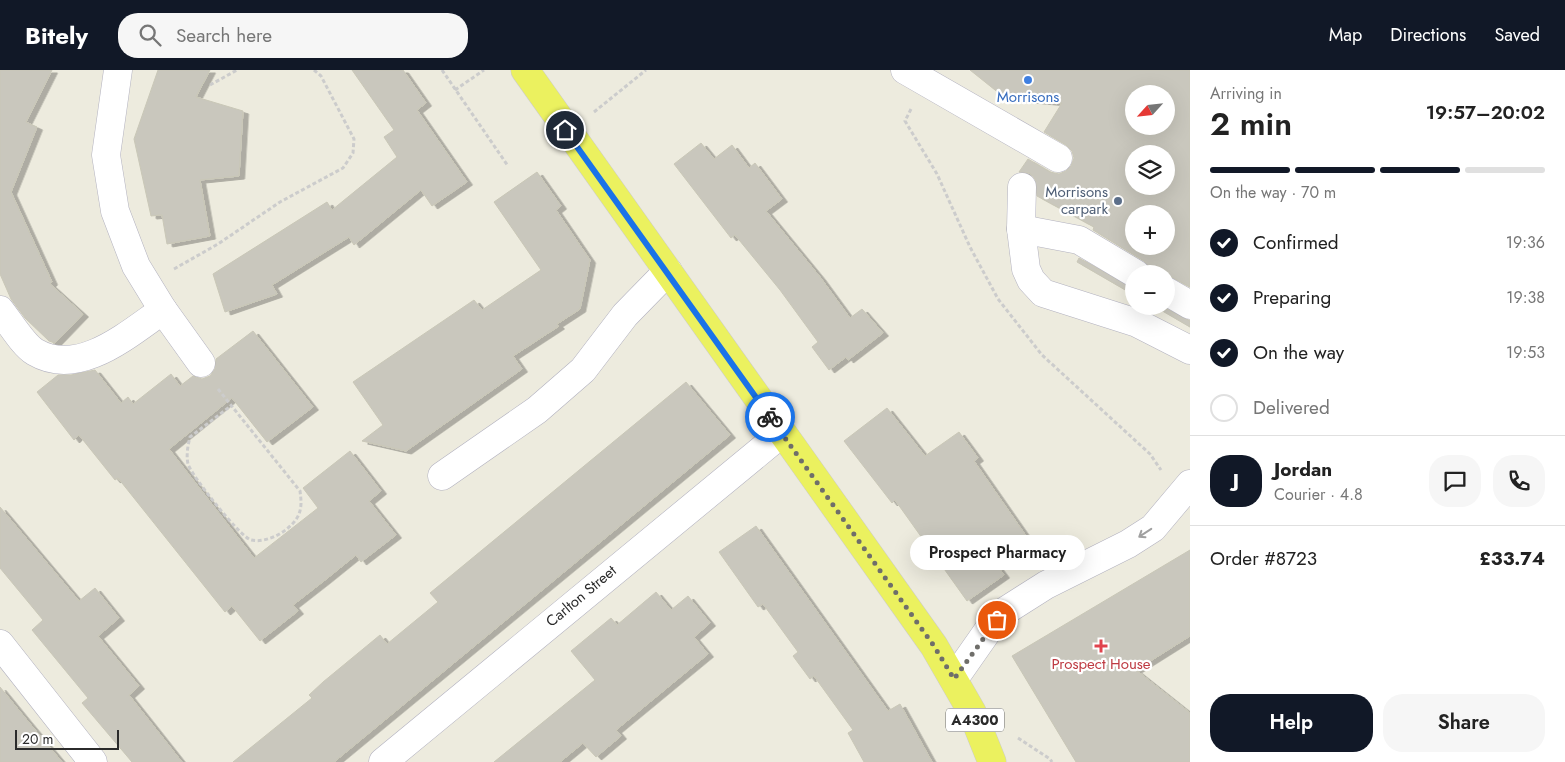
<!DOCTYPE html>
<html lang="en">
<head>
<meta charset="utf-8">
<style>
  :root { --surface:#fff; --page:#f6f6f6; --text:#222; --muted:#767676; --line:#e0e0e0; --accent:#111827 }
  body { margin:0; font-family:Jost,sans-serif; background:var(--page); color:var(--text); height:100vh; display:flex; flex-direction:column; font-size:19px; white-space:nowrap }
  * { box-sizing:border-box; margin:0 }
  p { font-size:16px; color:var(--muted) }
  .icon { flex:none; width:28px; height:28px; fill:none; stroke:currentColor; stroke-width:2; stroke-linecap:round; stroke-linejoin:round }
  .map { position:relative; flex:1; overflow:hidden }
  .drawer { display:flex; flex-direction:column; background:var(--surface); width:375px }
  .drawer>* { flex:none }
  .needle { width:32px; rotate:243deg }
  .tools { position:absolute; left:1125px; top:15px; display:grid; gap:10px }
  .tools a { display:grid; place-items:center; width:50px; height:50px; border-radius:50%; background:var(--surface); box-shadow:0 5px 20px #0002; font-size:25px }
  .scale { position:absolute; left:15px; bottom:12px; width:104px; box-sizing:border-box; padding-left:5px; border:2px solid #2b2b2b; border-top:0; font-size:14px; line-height:18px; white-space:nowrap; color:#2b2b2b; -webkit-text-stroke:4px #fff; paint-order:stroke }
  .pin { position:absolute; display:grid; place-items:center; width:42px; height:42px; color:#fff; margin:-21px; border:2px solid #fff; border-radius:50%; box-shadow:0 1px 5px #0007 }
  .courier { position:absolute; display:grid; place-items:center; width:50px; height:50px; margin:-25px; border:4px solid #1a73e8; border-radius:50%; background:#fff; color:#222; box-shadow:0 1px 6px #0007 }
  .bubble { position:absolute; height:35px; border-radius:18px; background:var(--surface); box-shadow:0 5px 20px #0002; font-size:16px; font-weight:600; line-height:35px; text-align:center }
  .overview em { font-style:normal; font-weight:600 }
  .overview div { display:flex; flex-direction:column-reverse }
  .overview { display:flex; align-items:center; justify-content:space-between; height:85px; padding:0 20px }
  h1 { font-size:32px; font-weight:600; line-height:38px }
  .bar { display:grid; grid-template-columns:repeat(4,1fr); gap:8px 5px; align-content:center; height:60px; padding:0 20px }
  .bar i { height:6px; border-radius:4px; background:var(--line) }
  .bar .current { background:var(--accent) }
  .bar p { grid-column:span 4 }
  .line { display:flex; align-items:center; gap:12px; padding:0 20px; border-top:1px solid var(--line) }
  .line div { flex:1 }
  .round { display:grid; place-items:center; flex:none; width:52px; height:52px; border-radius:20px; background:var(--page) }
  ol { padding:0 20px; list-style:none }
  li { display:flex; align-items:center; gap:15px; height:55px }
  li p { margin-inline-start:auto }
  li .icon { padding:5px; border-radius:50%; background:var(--accent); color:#fff; stroke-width:4 }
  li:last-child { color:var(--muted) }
  li i { width:28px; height:28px; border:2px solid var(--line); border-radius:50% }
  .primary-button { display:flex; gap:10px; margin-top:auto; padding:10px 20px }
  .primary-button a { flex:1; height:58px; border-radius:20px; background:var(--accent); color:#fff; font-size:20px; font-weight:600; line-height:58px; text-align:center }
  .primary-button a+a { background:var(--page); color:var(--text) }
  header { display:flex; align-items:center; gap:30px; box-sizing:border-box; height:70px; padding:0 25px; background:var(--accent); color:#fff }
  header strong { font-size:24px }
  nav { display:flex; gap:28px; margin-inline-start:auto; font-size:18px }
  .search { width:350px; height:45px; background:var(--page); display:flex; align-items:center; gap:12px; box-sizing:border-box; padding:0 18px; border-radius:20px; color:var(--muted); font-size:19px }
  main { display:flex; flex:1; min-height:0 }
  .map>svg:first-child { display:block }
</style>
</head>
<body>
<header>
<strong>Bitely</strong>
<div class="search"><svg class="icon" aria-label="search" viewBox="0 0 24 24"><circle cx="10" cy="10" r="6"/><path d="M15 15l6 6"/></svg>Search here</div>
<nav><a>Map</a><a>Directions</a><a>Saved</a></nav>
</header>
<main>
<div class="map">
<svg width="1190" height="692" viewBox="0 0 1190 692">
  <defs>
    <filter id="shadow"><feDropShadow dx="5.5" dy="3" stdDeviation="0" flood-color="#0004"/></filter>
  </defs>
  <rect width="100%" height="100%" fill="#edebde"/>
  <g fill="#c9c7bd" stroke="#c9c7b7" fill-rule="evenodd" filter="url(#shadow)">
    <path d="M0 0H52L26 52 37 57 11 122 52 212 50 214 83 244 55 273 49 271 25 248 11 229 0 204Z"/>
    <path d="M158 0H210L196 27 243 41 239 106 200 110 210 166 167 174 162 145 151 146 134 69Z"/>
    <path d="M352 0H403L426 33 417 40 467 112 432 136 421 120 354 175 349 167 272 215 277 224 225 242 213 204 327 132 332 140 397 87 384 67 394 60Z"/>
    <path d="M970 0H1190V217L1166 204H1152L1149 196 1144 191 1093 160 1094 157 1037 126 1035 109 1030 103 1019 102 1028 89 1050 102 1059 104 1066 101 1071 96 1074 88 1072 81 1066 75 1044 62 1062 33 1005 28ZM1134 24H1166V56H1134ZM1134 84H1166V116H1134ZM1134 144H1166V176H1134Z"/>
    <path d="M701 73 714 89 732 75 749 98 755 93 782 129 766 141 820 207 850 248 862 239 883 263 848 290 846 287 829 300 812 277 818 272 780 220 735 165 731 168 674 94Z"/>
    <path d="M537 102 561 136 556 140 590 190 580 239 557 254 559 256 513 286 522 299 406 381 362 371 383 355 353 312 474 230 482 240 541 200 494 132Z"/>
    <path d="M1079 188 1134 219V225L1077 192Z"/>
    <path d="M1154 236H1161L1190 251V257Z"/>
    <path d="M253 261 313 337 267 372 232 328 169 379 254 488 318 438 303 418 350 381 381 421 369 431 396 465 361 492 356 485 325 510 293 535 298 541 260 571 232 536 225 542 118 408 115 410 79 365 74 370 37 322 58 305H71L95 300 121 333 128 327 133 334 171 304 180 316 193 306 202 309 210 306 215 299 216 289Z"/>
    <path d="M686 312 730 365 334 692H233L312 628 309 625 323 612 380 565 387 574 438 532 430 523Z"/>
    <path d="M887 338 925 386 959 362 978 388 974 391 1031 473 998 497 1004 505 967 531 895 430 892 433 844 371Z"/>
    <path d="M0 437 79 531 95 518 119 548 98 566 139 616 129 625 182 692H132L82 633 88 628 32 560 43 550 0 498Z"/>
    <path d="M756 456 888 641 900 634 932 692H864L848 663 853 660 814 606 810 609 793 586 798 582 763 534 758 537 719 482Z"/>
    <path d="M1190 480V566L1136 600 1190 643V692H1076L1012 586Z"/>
    <path d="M656 522 671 540 688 526 710 553 694 567 708 584 616 660 621 666 596 687 583 673 560 692H494L595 610 571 581 611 548 617 555Z"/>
    <path d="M0 617 26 649 62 692H0Z"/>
  </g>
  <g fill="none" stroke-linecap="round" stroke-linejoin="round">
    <defs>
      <g id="minor">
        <path d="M118 0 106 85 115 141 136 196 163 240 201 293"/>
        <path d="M905 0 1058 88"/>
        <path d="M1022 117 1021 159 1026 199 1031 210 1043 223 1137 253 1190 280"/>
        <path d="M1021 159 1079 170 1136 204"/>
        <path d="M1166 221 1190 235"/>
        <path d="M0 240C9 251 23 275 35 282 79 308 128 264 163 240"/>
        <path d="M442 406 537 340 583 300 625 245 668 201"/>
        <path d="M0 574 93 692"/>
        <path d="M954 609 989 559 1005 541 1046 515 1128 474 1153 458 1190 414"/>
        <path d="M383 692 782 363"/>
      </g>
      <path id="major" d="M525 0 934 576 972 642 992 692"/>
    </defs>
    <use href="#minor" stroke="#b2b1bf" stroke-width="29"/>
    <use href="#major" stroke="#ccc" stroke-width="29"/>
    <g stroke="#ccc" stroke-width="3" stroke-dasharray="4 2.5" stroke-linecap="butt">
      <path d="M442 0 508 96"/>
      <path d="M210 15 237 0"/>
      <path d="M455 20 484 0"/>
      <path d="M911 39 905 51 937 104 970 177 998 229 1042 285 1150 384 1161 400"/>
      <path d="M594 42 646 0"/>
      <path d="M174 199 218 174 280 132 343 98 353 83 354 69 321 6 314 0"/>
      <path d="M218 319 300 421C301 429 302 436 299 444 293 459 268 474 251 470 240 467 191 405 188 394 186 385 188 375 190 367L232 335"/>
      <path d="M1018 668 1050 689 1052 692"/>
    </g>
    <use href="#minor" stroke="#fff" stroke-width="28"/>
    <use href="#major" stroke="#ebf15f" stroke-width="28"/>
  </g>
  <defs><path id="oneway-shaft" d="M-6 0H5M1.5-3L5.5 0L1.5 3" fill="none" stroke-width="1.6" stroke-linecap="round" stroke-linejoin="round" transform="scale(1.25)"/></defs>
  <use stroke="#a0a0a0" href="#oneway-shaft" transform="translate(1145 463) rotate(147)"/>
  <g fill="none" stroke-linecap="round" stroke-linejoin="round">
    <path stroke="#6f6e6a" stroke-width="5" stroke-dasharray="0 9" d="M770 347 934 576 954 609 997 550"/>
    <path stroke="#1a73e8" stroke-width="6" d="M565 60 770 347"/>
  </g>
  <circle fill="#3f7fe0" stroke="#fff" stroke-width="2" cx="1028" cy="10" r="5"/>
  <circle fill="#5c6f8a" stroke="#fff" stroke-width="2" cx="1118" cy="131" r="5"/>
  <path fill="#e0444e" stroke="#fff" stroke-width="2" d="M1098.5 568.5h5v5h5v5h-5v5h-5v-5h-5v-5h5z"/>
  <g text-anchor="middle" stroke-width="4.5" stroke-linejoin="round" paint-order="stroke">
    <rect fill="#fff" stroke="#6b6b6b" stroke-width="1" x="946" y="638.5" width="58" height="23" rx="4"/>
    <g font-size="14" font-weight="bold" fill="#2b2b2b">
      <text x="975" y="655">A4300</text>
    </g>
    <g font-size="15" fill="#366cbe" stroke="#fff">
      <text x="1028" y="32">Morrisons</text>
    </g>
    <g font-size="15" fill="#4e5e75" stroke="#fff" text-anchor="end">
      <text x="1108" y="127">Morrisons<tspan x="1108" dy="17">carpark</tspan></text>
    </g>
    <g font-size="15" fill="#2b2b2b" stroke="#fff">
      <text transform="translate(581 526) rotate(-40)" y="5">Carlton Street</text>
    </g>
    <g font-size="15" fill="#be3a42" stroke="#fff">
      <text x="1101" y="599">Prospect House</text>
    </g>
  </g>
</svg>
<div class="tools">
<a><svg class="needle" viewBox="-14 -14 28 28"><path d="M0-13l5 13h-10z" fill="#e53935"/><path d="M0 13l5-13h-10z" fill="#767676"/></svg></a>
<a><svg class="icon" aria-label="layers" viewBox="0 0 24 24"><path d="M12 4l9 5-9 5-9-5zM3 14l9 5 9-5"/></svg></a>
<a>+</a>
<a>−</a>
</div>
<div class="scale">20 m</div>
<div class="pin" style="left:997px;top:550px;background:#ea580c"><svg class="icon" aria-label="bag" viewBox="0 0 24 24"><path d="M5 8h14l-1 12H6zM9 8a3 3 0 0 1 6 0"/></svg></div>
<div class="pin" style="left:565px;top:60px;background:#1f2937"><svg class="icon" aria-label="home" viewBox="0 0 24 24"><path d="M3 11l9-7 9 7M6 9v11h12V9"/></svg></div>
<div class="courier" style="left:770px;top:347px"><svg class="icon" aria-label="bike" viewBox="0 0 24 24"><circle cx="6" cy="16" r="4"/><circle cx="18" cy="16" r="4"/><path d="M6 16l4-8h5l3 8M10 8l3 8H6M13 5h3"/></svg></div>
<div class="bubble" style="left:910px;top:465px;width:175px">Prospect Pharmacy</div>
</div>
<section class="drawer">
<div class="overview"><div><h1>2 min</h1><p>Arriving in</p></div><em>19:57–20:02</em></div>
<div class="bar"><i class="current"></i><i class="current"></i><i class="current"></i><i></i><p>On the way · 70 m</p></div>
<ol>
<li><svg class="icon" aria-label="check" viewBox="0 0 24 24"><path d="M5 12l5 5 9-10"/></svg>Confirmed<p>19:36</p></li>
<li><svg class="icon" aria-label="check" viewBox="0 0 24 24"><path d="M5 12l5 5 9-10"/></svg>Preparing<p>19:38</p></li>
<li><svg class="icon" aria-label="check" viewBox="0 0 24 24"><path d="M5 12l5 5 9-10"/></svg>On the way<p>19:53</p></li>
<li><i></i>Delivered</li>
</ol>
<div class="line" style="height:90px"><b class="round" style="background:var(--accent);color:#fff">J</b><div><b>Jordan</b><p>Courier · 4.8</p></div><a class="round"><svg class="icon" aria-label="chat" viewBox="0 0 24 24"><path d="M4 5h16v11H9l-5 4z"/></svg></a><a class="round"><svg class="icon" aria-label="phone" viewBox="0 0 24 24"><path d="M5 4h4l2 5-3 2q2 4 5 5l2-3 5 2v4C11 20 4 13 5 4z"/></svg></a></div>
<div class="line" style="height:65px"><div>Order #8723</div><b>£33.74</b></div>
<div class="primary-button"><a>Help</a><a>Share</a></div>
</section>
</main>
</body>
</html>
